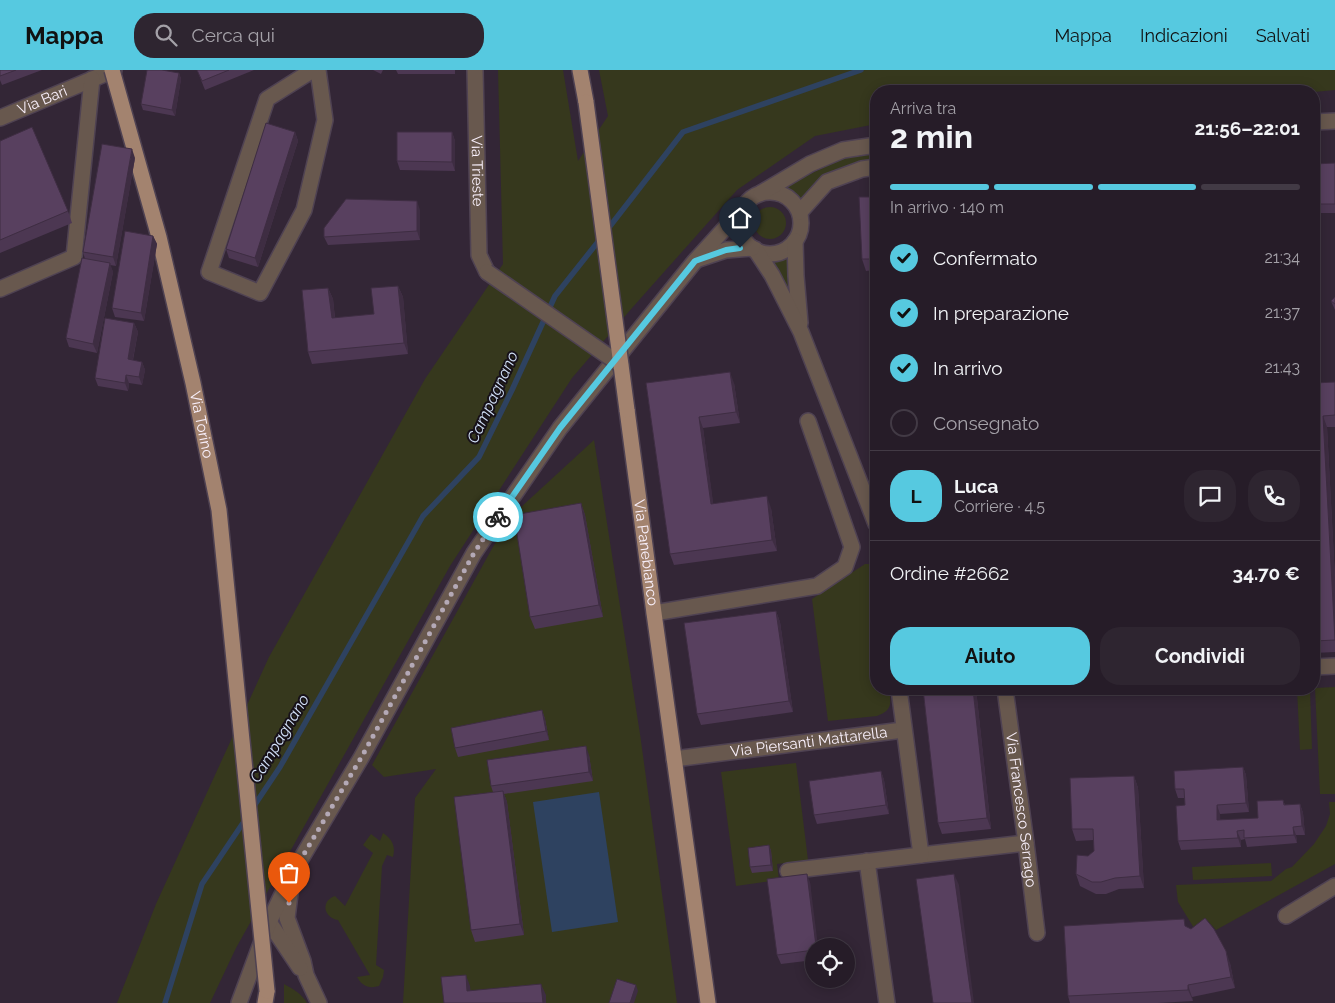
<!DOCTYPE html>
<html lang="it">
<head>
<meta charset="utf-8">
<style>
  :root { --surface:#261c28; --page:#2e2530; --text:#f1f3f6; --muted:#a4a1a8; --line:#423a45; --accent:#56c9e0 }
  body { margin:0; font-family:Raleway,sans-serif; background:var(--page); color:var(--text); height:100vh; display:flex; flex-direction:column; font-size:19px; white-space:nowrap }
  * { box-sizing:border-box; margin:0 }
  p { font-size:16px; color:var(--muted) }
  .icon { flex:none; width:28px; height:28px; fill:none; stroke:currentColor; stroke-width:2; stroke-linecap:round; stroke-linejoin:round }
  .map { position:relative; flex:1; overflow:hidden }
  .side { position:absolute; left:870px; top:15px; width:450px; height:610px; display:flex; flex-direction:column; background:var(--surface); border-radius:20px; box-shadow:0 2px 12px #0003,0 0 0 1px var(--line) }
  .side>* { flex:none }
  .fabs { position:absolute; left:805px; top:868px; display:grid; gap:10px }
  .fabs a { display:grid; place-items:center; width:50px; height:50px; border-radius:50%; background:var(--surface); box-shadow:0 2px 12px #0003,0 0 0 1px var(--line); font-size:25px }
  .pin { position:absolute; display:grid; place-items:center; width:42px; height:42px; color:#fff; margin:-51px -21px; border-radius:50% 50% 50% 0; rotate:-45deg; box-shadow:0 0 5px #0007 }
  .pin .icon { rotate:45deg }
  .courier { position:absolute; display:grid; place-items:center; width:50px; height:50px; margin:-25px; border:4px solid #56c9e0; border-radius:50%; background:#fff; color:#222; box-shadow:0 1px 6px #0007 }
  .head em { font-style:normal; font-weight:700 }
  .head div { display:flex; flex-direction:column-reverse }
  .head { display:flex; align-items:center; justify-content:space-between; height:85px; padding:0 20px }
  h1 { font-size:32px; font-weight:700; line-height:38px }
  .bar { display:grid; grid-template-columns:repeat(4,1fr); gap:8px 5px; align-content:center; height:60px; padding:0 20px }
  .bar i { height:6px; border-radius:4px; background:var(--line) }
  .bar .active { background:var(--accent) }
  .bar p { grid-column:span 4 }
  .line { display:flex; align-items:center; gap:12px; padding:0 20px; border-top:1px solid var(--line) }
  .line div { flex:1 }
  .round { display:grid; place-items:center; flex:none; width:52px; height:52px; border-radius:20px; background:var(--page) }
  ol { padding:0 20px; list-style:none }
  li { display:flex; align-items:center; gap:15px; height:55px }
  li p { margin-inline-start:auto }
  li .icon { padding:5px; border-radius:50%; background:var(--accent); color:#111; stroke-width:4 }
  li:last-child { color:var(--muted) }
  li i { width:28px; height:28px; border:2px solid var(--line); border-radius:50% }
  .cta { display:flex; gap:10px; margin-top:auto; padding:10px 20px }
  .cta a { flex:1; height:58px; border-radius:20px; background:var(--accent); color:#111; font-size:20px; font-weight:700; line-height:58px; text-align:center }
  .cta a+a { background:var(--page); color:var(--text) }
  header { display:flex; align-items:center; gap:30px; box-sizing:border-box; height:70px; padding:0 25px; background:var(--accent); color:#111 }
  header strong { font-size:24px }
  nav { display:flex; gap:28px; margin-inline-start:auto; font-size:18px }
  .search { width:350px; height:45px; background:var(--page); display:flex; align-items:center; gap:12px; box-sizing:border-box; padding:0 18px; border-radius:20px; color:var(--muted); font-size:19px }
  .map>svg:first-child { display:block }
</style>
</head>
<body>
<header>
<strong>Mappa</strong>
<div class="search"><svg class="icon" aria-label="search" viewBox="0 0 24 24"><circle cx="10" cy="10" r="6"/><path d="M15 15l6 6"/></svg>Cerca qui</div>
<nav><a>Mappa</a><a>Indicazioni</a><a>Salvati</a></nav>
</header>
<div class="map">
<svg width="1335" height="933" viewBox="0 0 1335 933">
  <rect width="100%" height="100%" fill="#332636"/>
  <g fill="#36381d">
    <path d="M498 0H563L578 91 608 46 599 0H1335V20L1314 22 876 21V54L815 66 737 120 632 238 572 308 450 496 236 878 210 933H117L156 834 269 587 425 309 503 194Z"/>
    <path d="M876 81V93L800 135 792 125 778 120 845 87Z"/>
    <circle cx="770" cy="153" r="16"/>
    <path d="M789 181 795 241 762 185 777 187Z"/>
    <path d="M594 370 640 664 677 933H403L415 728 436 699 384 707 372 695 494 475 520 438Z"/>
    <path d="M865 494H872L876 496V619H889C891 633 893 640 877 646L828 651 812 529Z"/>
    <path d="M1335 617V724H1320L1315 618Z"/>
    <path d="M1297 619H1310L1312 679 1300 680Z"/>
    <path d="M796 693 808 790 777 794 779 810 736 816 721 702Z"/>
    <path d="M1329 732H1335V794L1216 860 1207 850 1194 858 1178 832 1176 815 1271 811 1286 799 1292 797 1314 774 1326 756 1330 744Z"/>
    <path d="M383 763C392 769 396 776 393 787L387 785 382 796 376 895 384 900 383 907 379 916C369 919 362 916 357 907L370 905 338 850C324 848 320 831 335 826L345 836 373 783 363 775 371 764 380 771Z"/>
    <path d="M1271 793 1272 806 1193 810 1192 797Z"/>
    <path d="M284 914C293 919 302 924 307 933H284Z"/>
  </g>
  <path fill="#2e4260" d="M599 722 618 852 552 862 533 732Z"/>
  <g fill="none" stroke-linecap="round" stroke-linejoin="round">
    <g stroke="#2e4260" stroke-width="5.5">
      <path d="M607 160 683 62 861 0"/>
      <path d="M252 739 280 697 423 446 479 387 512 320 555 226 601 168"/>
      <path d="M165 933 202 814 247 747"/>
    </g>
    <defs>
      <g id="minor">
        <path d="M313 0 267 29 209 202 260 223 304 140 325 50 318 0"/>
        <path id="s1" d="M475 0 479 185 487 202"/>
        <path id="s2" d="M0 48 114 0"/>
        <path d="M1314 52 1335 51"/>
        <circle cx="770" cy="153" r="31"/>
        <path d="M761 123 810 94 843 80 876 75"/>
        <path d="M800 142 827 112 862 99 876 97"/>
        <path d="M795 171 796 206 800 253"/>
        <path d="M755 179 772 205 801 262 876 454"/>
        <path d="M696 190 726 180 752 178"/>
        <path d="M0 219 74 187 92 9"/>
        <path d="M654 543 817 516 845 497 852 477 808 351"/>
        <path d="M1314 597 1335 596"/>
        <path id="s3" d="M1005 619 1026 773 1037 863"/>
        <path id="s4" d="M674 689 903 660"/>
        <path d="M921 785 1026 773"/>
        <path d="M867 791 887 933"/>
        <path d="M788 801 921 785 899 619"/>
        <path d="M291 816 287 848 303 891 306 905 319 933"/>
        <path d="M1286 846 1335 816"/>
        <path d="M269 852 300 898"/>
        <path d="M239 933 269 852 292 804 361 688 474 483 560 358 695 191 745 136"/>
      </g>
      <g id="major">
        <path d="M580 0 586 32"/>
        <path id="s5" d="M627 340 654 543 708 933"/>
        <path d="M265 933 267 921"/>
      </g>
    </defs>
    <use href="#minor" stroke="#4f4252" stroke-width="18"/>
    <use href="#major" stroke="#4f4252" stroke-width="18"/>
    <use href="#minor" stroke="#68584e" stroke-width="15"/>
    <use href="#major" stroke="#a3836f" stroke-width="15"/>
    <defs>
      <path id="minor-bridge" d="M487 202 621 295"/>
      <g id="major-bridge">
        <path id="s6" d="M112 0 159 167 193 313 219 440 267 921"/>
        <path d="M586 32 627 340"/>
      </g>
    </defs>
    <use href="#minor-bridge" stroke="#4f4252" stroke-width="18" stroke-linecap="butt"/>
    <use href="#major-bridge" stroke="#4f4252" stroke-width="18" stroke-linecap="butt"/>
    <use href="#minor-bridge" stroke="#68584e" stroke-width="15"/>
    <use href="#major-bridge" stroke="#a3836f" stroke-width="15"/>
  </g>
  <g fill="#4c3752">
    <path d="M0 0H42L2 15 0 10Z"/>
    <path d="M197 0H254L205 20Z"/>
    <path d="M373 0H383L381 4Z"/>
    <path d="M396 0H455V4H398Z"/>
    <path d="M179 3 181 9 175 46 143 40 141 34Z"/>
    <path d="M295 62 298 71 258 197 229 188 226 179Z"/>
    <path d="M452 62 455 71V101L400 100 397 91Z"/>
    <path d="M0 71 68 141 72 153 0 183Z"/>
    <path d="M135 88 116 196 110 195 113 202 97 283 69 277 66 268 85 189 83 182Z"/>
    <path d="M1335 93V143H1314V94Z"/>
    <path d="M876 127 874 200 866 201 862 189Z"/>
    <path d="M420 140V170L328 175 324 167Z"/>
    <path d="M153 166 157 174 144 251 115 247 112 238Z"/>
    <path d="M398 216 403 227 408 284 312 294 308 282 328 218 333 229 335 248 374 244Z"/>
    <path d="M1335 227V240L1331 231Z"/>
    <path d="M134 253 138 262 133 290 142 292 145 300 142 315 129 313 128 321 98 316 95 308Z"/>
    <path d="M1335 312V357H1327L1335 508V582L1314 583V313Z"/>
    <path d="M646 313H734L740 353 703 358 713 434 771 438 777 481 674 495 670 484Z"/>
    <path d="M581 433 585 445 603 547 535 559 530 547Z"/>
    <path d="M776 541 780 552 793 642 701 655 697 644Z"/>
    <path d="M923 619H976L991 759 942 764 938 753Z"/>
    <path d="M542 640 545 649 549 670 458 687 455 678Z"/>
    <path d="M589 685 593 711 504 724 507 732 524 865 475 872 471 860 493 722 491 716Z"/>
    <path d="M1243 697 1246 705 1249 742 1220 744V750L1258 748 1283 730 1285 735 1300 734 1303 743 1305 765H1296L1297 773 1247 777 1245 769 1241 770V777L1181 780 1178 771 1185 735V728H1178L1175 719Z"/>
    <path d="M881 701 884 710 889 744 817 754 814 745Z"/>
    <path d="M1134 706 1138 718 1144 818 1119 819 1106 824H1096L1080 816 1076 804 1088 786 1094 781V770L1076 771 1072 759Z"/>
    <path d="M769 775 771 781 773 801 752 803 750 797Z"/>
    <path d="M810 812 814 876V890L781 894 777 885Z"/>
    <path d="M1187 857 1230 893 1235 918 1192 927 1193 931 1158 933H1070L1068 926Z"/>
  </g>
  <g fill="#3e2d42">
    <path d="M179 3 181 9 175 46 172 40Z"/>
    <path d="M295 62 298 71 258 197 255 188Z"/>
    <path d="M452 62 455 71V101L452 92Z"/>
    <path d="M132 79 135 88 116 196 113 187Z"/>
    <path d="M417 131 420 140V170L417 161Z"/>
    <path d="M153 166 157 174 144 251 141 243Z"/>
    <path d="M110 193 113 202 97 283 93 274Z"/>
    <path d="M398 216 403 227 408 284 404 273Z"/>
    <path d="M328 218 333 229 336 260 332 248Z"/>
    <path d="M134 253 138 262 131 298 128 289Z"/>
    <path d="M142 292 145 300 142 315 139 307Z"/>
    <path d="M730 302 734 313 740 353 736 342Z"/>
    <path d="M126 305 129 313 128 321 125 313Z"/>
    <path d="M1323 346 1327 357 1335 508V571Z"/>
    <path d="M699 347 703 358 715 446 711 434Z"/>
    <path d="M767 426 771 438 777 481 772 470Z"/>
    <path d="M581 433 585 445 603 547 599 535Z"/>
    <path d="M776 541 780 552 793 642 789 631Z"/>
    <path d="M973 619H976L991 759 987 748Z"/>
    <path d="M542 640 545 649 549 670 546 661Z"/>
    <path d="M586 676 589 685 593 711 589 702Z"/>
    <path d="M1243 697 1246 705 1249 742 1246 733Z"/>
    <path d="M881 701 884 710 889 744 886 735Z"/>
    <path d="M1134 706 1138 718 1144 818 1140 806Z"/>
    <path d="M503 721 507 732 524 865 520 854Z"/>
    <path d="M1300 734 1303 743 1305 765 1302 756Z"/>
    <path d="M1217 735 1220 744 1221 759 1217 750Z"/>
    <path d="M1293 757 1296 765 1297 773 1294 765Z"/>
    <path d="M1237 761 1241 770V777L1238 768Z"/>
    <path d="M769 775 771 781 773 801 771 795Z"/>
    <path d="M807 804 810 812 818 876H816Z"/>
    <path d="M954 804 959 815 974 933H972Z"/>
    <path d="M1226 881 1230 893 1235 918 1231 907Z"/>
    <path d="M466 905 470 916 472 933 467 921Z"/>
    <path d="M541 914 546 925V933H543Z"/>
    <path d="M636 915 638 921 634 933H630Z"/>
    <path d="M1188 915 1192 927 1193 931 1188 920Z"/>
  </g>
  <g fill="#58405f" stroke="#3e2d42">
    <path d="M0 0H16L0 6Z"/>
    <path d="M147 0H162L179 3 172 40 141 34Z"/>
    <path d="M197 0H229L202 11Z"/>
    <path d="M266 53 295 62 255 188 226 179Z"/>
    <path d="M32 57 68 141 0 170V71Z"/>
    <path d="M397 62H452V92L397 91Z"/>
    <path d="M102 74 132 79 113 187 83 182Z"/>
    <path d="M1335 93V134H1314V94Z"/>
    <path d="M859 127H876V248L874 189H862Z"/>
    <path d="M346 129 417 131V161L324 167V158Z"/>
    <path d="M125 161 153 166 141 243 112 238Z"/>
    <path d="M82 188 110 193 93 274 66 268Z"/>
    <path d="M398 216 404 273 308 282 302 220 328 218 332 248 374 244 371 218Z"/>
    <path d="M1335 227V234L1331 231Z"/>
    <path d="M105 248 134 253 128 289 142 292 139 307 126 305 125 313 95 308Z"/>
    <path d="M730 302 736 342 699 347 711 434 767 426 772 470 670 484 646 313Z"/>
    <path d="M1335 312V345L1323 346 1335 570 1314 571V313Z"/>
    <path d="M581 433 599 535 530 547 514 445Z"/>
    <path d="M776 541 789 631 697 644 684 553Z"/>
    <path d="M923 619H973L987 748 938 753Z"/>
    <path d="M542 640 546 661 455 678 451 658Z"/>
    <path d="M586 676 589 702 491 716 487 690Z"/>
    <path d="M1243 697 1246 733 1217 735V750L1258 748 1257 731 1283 730 1284 735 1300 734 1302 756 1293 757 1294 765 1244 768V760L1237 761 1238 768 1178 771 1176 736 1185 735 1184 719H1175L1174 701Z"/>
    <path d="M881 701 886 735 814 745 809 711Z"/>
    <path d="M1134 706 1140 806 1115 808 1101 812H1092L1076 804 1077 785 1088 786 1094 781 1093 759H1072L1070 708Z"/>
    <path d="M503 721 520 854 471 860 454 727Z"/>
    <path d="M769 775 771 795 750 797 748 778Z"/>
    <path d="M807 804 816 876H814V880L777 885 767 809Z"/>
    <path d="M954 804 972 933H933L916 809Z"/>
    <path d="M1205 848 1214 859 1226 881 1231 907 1188 915V920L1068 926 1064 856 1184 849 1185 856 1191 859Z"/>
    <path d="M466 905 467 921 541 914 543 933H444L441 907Z"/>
    <path d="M617 909 636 915 630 933H609Z"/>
  </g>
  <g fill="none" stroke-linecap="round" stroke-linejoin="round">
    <path stroke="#b4a9b6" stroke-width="5" stroke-dasharray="0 9" d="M289 833 292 804 361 688 474 483 498 447"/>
    <path stroke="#56c9e0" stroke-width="6" d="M498 447 560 358 695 191 726 180 740 178"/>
  </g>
  <g text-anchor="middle" stroke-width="4" stroke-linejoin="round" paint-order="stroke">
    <g font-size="15" fill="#f9f0fb" stroke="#171119">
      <text dy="5" stroke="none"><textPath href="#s2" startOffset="46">Via Bari</textPath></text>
      <text dy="5" stroke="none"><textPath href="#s1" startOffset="101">Via Trieste</textPath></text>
      <text dy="5" stroke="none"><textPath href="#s6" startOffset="366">Via Torino</textPath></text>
      <text dy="5" stroke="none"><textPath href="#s5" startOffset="144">Via Panebianco</textPath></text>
      <text dy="5" stroke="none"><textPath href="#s4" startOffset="136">Via Piersanti Mattarella</textPath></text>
      <text dy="5" stroke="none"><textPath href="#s3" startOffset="122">Via Francesco Serrago</textPath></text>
    </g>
    <g font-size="16" font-style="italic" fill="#d3e2f9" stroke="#171119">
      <text transform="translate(492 327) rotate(-65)" y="6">Campagnano</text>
      <text transform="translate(279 668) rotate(-59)" y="6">Campagnano</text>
    </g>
  </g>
</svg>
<div class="fabs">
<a><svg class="icon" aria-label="locate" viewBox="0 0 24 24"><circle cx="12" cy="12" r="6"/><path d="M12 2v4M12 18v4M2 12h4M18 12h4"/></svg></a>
</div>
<div class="pin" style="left:289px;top:833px;background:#ea580c"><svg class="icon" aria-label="bag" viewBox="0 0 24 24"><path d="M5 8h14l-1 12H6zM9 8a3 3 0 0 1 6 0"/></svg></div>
<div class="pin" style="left:740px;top:178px;background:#1f2937"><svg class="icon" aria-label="home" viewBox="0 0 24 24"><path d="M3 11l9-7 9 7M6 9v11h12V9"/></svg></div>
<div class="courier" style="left:498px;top:447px"><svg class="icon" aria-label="bike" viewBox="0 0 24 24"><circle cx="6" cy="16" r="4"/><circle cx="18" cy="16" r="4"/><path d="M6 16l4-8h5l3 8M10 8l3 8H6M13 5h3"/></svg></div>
<section class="side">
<div class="head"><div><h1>2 min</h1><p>Arriva tra</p></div><em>21:56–22:01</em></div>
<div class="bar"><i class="active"></i><i class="active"></i><i class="active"></i><i></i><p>In arrivo · 140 m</p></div>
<ol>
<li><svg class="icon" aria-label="check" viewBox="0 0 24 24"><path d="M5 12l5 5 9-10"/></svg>Confermato<p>21:34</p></li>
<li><svg class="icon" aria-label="check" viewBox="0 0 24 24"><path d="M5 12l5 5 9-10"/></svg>In preparazione<p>21:37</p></li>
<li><svg class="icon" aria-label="check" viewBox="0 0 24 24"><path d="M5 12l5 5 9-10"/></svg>In arrivo<p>21:43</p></li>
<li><i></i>Consegnato</li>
</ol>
<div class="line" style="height:90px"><b class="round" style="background:var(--accent);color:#111">L</b><div><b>Luca</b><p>Corriere · 4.5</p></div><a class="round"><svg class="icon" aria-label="chat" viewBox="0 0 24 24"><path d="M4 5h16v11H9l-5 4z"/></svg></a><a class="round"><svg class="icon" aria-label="phone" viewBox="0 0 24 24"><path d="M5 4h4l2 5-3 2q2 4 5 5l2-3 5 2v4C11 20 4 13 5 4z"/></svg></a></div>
<div class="line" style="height:65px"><div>Ordine #2662</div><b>34.70 €</b></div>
<div class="cta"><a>Aiuto</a><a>Condividi</a></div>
</section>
</div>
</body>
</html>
